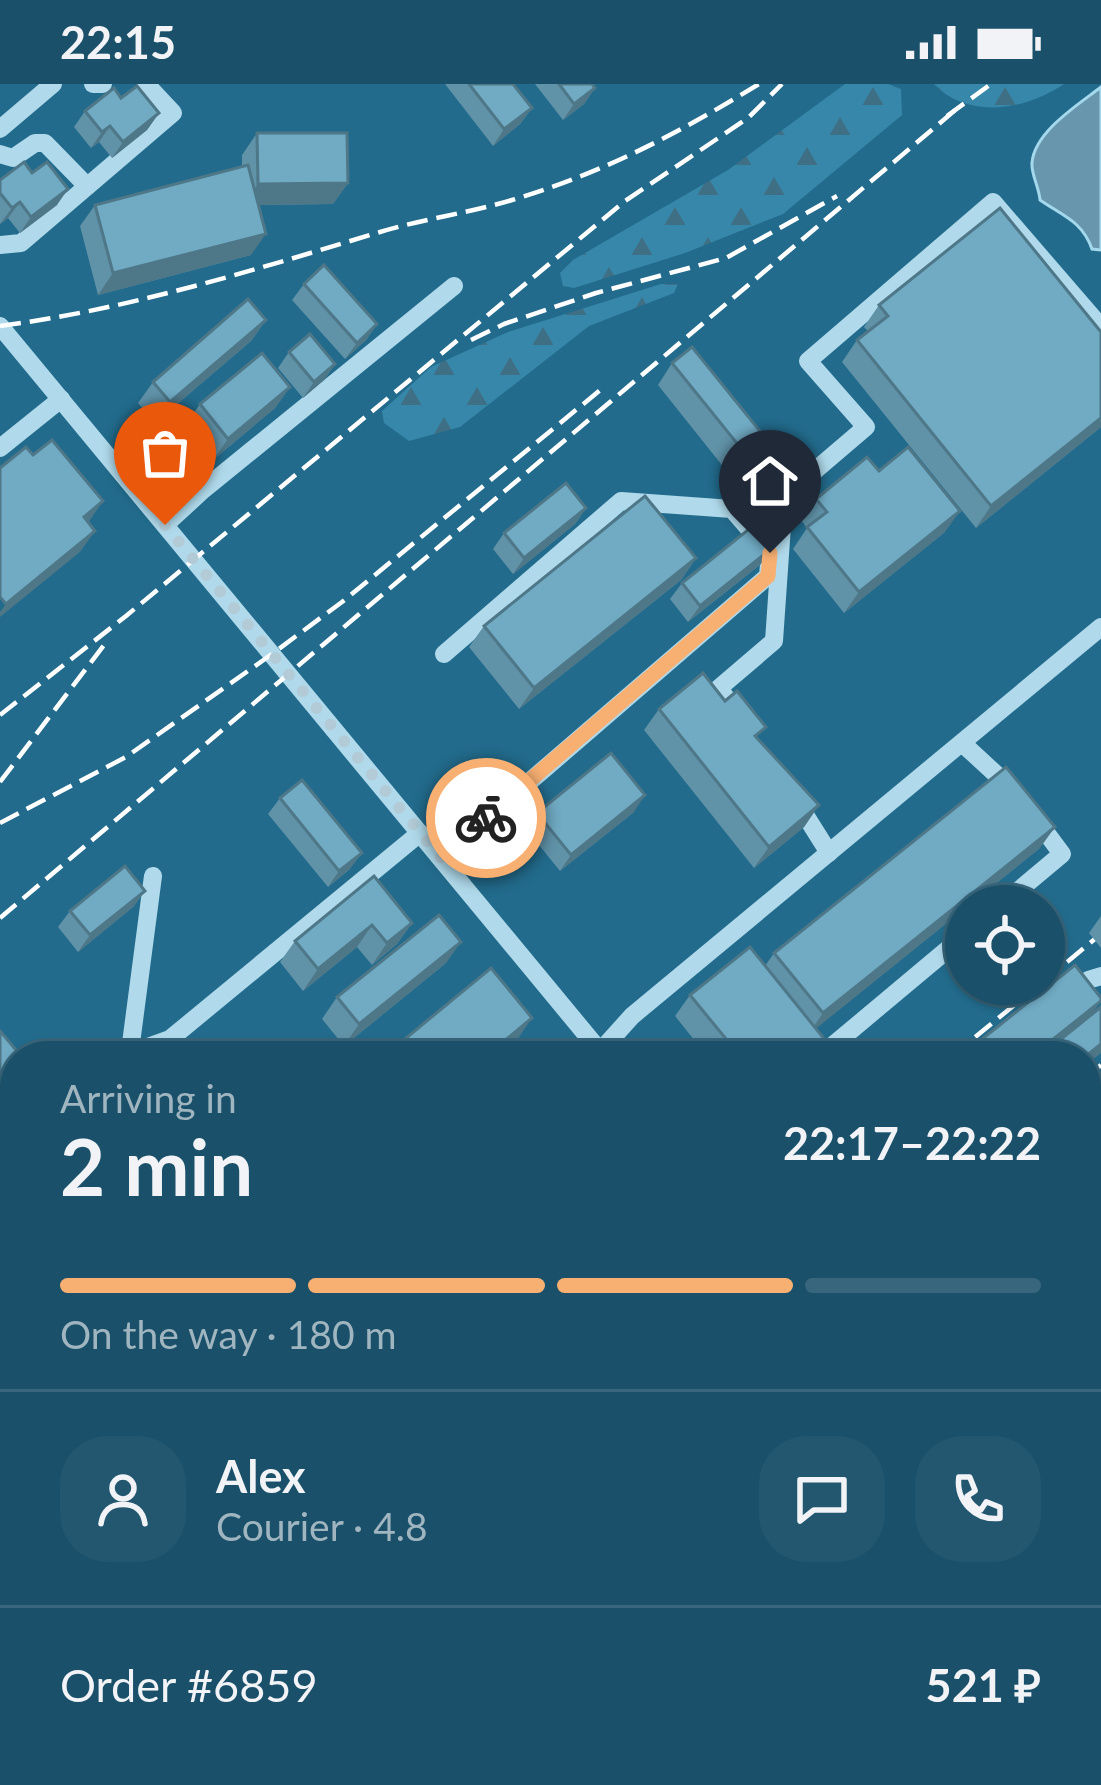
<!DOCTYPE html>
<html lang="en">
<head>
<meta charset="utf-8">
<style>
  :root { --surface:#1a5069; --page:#23576f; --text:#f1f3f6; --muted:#9fb5c0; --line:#38677d; --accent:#f7af72 }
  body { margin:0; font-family:Lato,sans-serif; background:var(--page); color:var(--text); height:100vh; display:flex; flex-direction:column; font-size:45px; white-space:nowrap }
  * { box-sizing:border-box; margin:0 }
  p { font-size:39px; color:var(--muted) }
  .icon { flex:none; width:66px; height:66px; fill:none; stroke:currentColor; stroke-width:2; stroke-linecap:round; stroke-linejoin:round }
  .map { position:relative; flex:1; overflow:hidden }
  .sheet { position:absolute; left:0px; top:957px; width:1101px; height:744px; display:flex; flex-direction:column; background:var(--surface); border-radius:48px 48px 0 0; box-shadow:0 3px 9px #0004,0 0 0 3px var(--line) }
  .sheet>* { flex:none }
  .fabs { position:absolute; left:945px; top:801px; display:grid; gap:24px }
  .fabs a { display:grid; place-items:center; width:120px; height:120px; border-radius:50%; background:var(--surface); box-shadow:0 3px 9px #0004,0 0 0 3px var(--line); font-size:60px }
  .pin { position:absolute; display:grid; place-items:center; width:102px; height:102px; color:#fff; margin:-123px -51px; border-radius:50% 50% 50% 0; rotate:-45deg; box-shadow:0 0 12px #0007 }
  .pin .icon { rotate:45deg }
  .courier { position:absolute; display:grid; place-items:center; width:120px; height:120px; margin:-60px; border:9px solid #f7af72; border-radius:50%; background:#fff; color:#222; box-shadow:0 3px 15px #0007 }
  .head em { font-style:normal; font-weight:700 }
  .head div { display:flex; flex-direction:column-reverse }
  .head { display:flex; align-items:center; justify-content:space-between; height:204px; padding:0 60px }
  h1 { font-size:78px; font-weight:700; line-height:90px }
  .bar { display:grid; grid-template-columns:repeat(4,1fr); gap:18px 12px; align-content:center; height:144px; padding:0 60px }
  .bar i { height:15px; border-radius:9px; background:var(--line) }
  .bar .active { background:var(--accent) }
  .bar p { grid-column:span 4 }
  .line { display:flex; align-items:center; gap:30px; padding:0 60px; border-top:3px solid var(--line) }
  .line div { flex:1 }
  .round { display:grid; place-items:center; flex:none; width:126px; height:126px; border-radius:48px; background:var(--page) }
  .status { display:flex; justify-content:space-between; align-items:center; height:84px; padding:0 60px; background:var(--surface); direction:ltr }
  .status svg { height:33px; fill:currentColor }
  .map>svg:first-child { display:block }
</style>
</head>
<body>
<div class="status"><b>22:15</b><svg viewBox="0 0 49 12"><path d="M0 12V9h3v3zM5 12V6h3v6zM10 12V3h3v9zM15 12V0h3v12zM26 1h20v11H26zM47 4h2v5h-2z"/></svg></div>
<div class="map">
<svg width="1101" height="1701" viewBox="0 0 1101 1701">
  <defs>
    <pattern id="forest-firs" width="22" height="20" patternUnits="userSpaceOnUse" patternTransform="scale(3)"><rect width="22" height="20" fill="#3687a9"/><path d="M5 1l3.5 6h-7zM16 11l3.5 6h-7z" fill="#3f6f84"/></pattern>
  </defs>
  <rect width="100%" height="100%" fill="#226b8c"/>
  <g fill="url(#forest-firs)">
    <path d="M845 0H888L901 5 902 31 783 130 685 169 574 204 563 202 560 189 573 176 728 86Z"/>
    <path d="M934 0H1064C1026 26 968 36 934 0Z"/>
    <path d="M661 200H678L674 209 589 242 460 343 409 357 384 339 382 327 431 283 508 248Z"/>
    <path d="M1086 1373 1101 1391V1494L1086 1477Z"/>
    <path d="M15 1478V1558L0 1555V1491Z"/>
    <path d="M15 1665V1686H150L115 1701H16L10 1670Z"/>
  </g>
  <path fill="#6897ad" stroke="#a4d8ec" stroke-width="3" d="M1101 3V166L1092 165C1082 137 1063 132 1040 116 1039 103 1031 90 1032 79 1034 48 1079 20 1101 3Z"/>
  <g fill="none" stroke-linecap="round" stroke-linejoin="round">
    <g stroke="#b0daeb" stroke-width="18">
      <path d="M93 0H103"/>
      <path d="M0 45 53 0"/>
      <path d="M0 70 13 74 35 59H45L87 102"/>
      <path d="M0 161 21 159 173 29 146 0"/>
      <path d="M0 242 604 972"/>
      <path d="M0 364 61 315"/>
      <path d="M165 441 203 406 454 202"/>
      <path d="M741 635 719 604 774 557 784 413 866 343 808 277 993 118 1101 243"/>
      <path d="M962 659 1011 704"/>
      <path d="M797 718 829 769"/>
      <path d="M441 774 768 492 770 469 732 425 621 417 444 570"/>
      <path d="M1000 822 1062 770 1036 735"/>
      <path d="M1088 896 1101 892"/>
      <path d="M130 967 153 792"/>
      <path d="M123 972 170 955 420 749"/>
      <path d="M596 972 632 932 1101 543"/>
      <path d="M836 972 831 963 966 850"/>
      <path d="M0 1067 15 1056"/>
      <path d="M1086 1171 1101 1159"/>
      <path d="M0 1284 15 1271"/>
      <path d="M0 1475 15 1463"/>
      <path d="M1086 1556 1101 1575"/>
      <path d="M966 1686 979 1701"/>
      <path d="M244 1701 263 1686"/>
      <path d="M454 1701 472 1686"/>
      <path d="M806 1701 824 1686"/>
    </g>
    <g stroke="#fff" stroke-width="4.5" stroke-dasharray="21 9" stroke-linecap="butt">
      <path d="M947 32 991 0"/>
      <path d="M0 242C130 225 254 186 380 148 423 135 469 129 512 116 603 89 679 49 759 0"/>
      <path d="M471 256 504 240 596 209 726 174 837 112"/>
      <path d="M0 631 126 532 625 117 748 34 782 0"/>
      <path d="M0 698 104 561"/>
      <path d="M0 739 126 673 272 570 342 518 604 303"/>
      <path d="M0 834 960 22"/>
      <path d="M1044 897 1101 850"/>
      <path d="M952 972 1040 900"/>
      <path d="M1086 994 1101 981"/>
    </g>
  </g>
  <g fill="#6092a8">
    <path d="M445 0H513L532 24 520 40 493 62Z"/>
    <path d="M535 0H592L595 4 584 20 563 36Z"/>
    <path d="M121 14 159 29 147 46 112 74 99 58 91 64 74 43 85 27Z"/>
    <path d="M257 49 348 99 333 120 259 121 251 171 98 211 80 142 95 121 242 82V71Z"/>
    <path d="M32 89 57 121 20 149 8 134 0 140V96Z"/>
    <path d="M304 200 377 240 366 256 345 275 292 216Z"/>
    <path d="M879 221 1101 248V343L976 444 842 278 857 256 868 247 864 243Z"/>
    <path d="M266 236 251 257 155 339 138 319 153 298Z"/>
    <path d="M289 268 335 280 324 296 303 314 278 284Z"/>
    <path d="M672 279 757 384 737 400 658 301Z"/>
    <path d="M290 303 275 324 213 376 185 342 200 320Z"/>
    <path d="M879 387 945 448 844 529 793 465 807 444 801 436 816 415Z"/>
    <path d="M586 424 575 440 513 490 493 465 504 449Z"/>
    <path d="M696 474 681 496 519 625 469 563 484 542Z"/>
    <path d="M761 480 688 538 670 515 682 499Z"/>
    <path d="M659 625 758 654 819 721 804 743 754 784 644 646Z"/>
    <path d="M280 714 350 785 328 803 268 730Z"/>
    <path d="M634 728 560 787 526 745 537 729Z"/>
    <path d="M1040 764 816 944 838 972H707L675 932 690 911 765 882 774 869Z"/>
    <path d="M374 792 412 839 397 860 372 881 357 863 303 907 280 878 295 857Z"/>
    <path d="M145 807 133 823 78 868 58 843 70 827Z"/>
    <path d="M1101 832V864L1089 849Z"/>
    <path d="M446 879 344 962 322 935 337 913Z"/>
    <path d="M1101 1188V1248L1086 1231V1205Z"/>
    <path d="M1101 1335V1376L1086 1357V1353Z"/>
    <path d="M338 1686H409L391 1701H350Z"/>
    <path d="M1027 1686H1086L1068 1701H1039Z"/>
  </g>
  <g fill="#4e7788">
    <path d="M595 4 584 20 563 36 574 20Z"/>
    <path d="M532 24 520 40 493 62 504 45Z"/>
    <path d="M159 29 147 46 112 74 123 58Z"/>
    <path d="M110 42 99 58 91 64 102 48Z"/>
    <path d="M348 99 333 120 243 121 258 100Z"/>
    <path d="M68 105 57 121 20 149 31 133Z"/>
    <path d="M20 118 8 134 0 140 12 124Z"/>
    <path d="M266 150 251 171 98 211 113 189Z"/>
    <path d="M266 236 251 257 155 339 170 318Z"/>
    <path d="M377 240 366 256 345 275 357 259Z"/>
    <path d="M335 280 324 296 303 314 314 298Z"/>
    <path d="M290 303 275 324 213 376 228 355Z"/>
    <path d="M1101 334V343L976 444 991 422Z"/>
    <path d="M772 362 757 384 737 400 752 378Z"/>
    <path d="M103 417 88 439 84 433Z"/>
    <path d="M586 424 575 440 513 490 524 474Z"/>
    <path d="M960 427 945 448 844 529 859 508Z"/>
    <path d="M95 447 80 468 0 533V528L6 520Z"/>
    <path d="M772 464 761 480 688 538 700 522Z"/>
    <path d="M696 474 681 496 519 625 534 604Z"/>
    <path d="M645 711 634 728 560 787 571 771Z"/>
    <path d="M819 721 804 743 754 784 769 763Z"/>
    <path d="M1055 743 1040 764 808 951 823 929Z"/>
    <path d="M362 769 350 785 328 803 339 787Z"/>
    <path d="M145 807 133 823 78 868 90 851Z"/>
    <path d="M412 839 397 860 372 881 387 859Z"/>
    <path d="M372 841 357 863 303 907 318 885Z"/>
    <path d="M461 858 446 879 344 962 359 940Z"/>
    <path d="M1101 917 1087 937 1044 972H1032Z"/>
    <path d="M532 934 517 956 497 972H486Z"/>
    <path d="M1101 960V969L1086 981V972Z"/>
    <path d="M15 1003V1012L0 1024V1015Z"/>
    <path d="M1101 1024V1033L1086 1045V1036Z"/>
    <path d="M15 1164V1174L0 1186V1177Z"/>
    <path d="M15 1248V1255L0 1267V1261Z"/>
    <path d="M1101 1268 1091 1282 1086 1286V1279Z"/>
    <path d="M15 1405V1414L0 1426V1417Z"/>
    <path d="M1101 1665V1675L1068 1701H1060L1065 1693 1075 1686H1086V1677Z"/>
    <path d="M789 1686H792L785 1695 779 1701H774Z"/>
  </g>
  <g fill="#70aac3" stroke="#4e7788" stroke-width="3">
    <path d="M469 0H513L532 24 504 45Z"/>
    <path d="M559 0H592L595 4 574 20Z"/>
    <path d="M137 2 159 29 123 58 110 42 102 48 85 27 114 4 121 14Z"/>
    <path d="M257 49H347L348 99 258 100Z"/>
    <path d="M24 78 32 89 47 78 68 105 31 133 20 118 12 124 0 109V96Z"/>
    <path d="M248 81 266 150 113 189 95 121Z"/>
    <path d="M1000 124 1101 248V334L991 422 857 256 888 232 879 221Z"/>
    <path d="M324 181 377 240 357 259 304 200Z"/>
    <path d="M248 215 266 236 170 318 153 298Z"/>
    <path d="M310 250 335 280 314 298 289 268Z"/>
    <path d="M692 263 772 362 752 378 672 279Z"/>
    <path d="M262 269 290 303 228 355 200 320Z"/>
    <path d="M52 356 103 417 84 433 95 447 6 520 0 513V384L26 363 33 371Z"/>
    <path d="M908 363 960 427 859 508 807 443 827 428 816 415 867 373 879 387Z"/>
    <path d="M566 399 586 424 524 474 504 449Z"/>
    <path d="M645 412 696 474 534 604 484 542Z"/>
    <path d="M754 441 772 464 700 522 682 499Z"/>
    <path d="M703 589 725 617 737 607 766 643 755 652 819 721 769 763 659 625Z"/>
    <path d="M611 669 645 711 571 771 537 729Z"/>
    <path d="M1006 683 1055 743 823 929 774 869Z"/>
    <path d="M302 696 362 769 339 787 280 714Z"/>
    <path d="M125 782 145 807 90 851 70 827Z"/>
    <path d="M374 792 412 839 387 859 372 841 318 885 295 857Z"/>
    <path d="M439 831 461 858 359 940 337 913Z"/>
    <path d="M750 863 838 972H740L690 911Z"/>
    <path d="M1075 881 1101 914V917L1032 972H961Z"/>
    <path d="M491 884 532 934 486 972H390L388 969Z"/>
    <path d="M1101 923V960L1086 972H1040Z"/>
    <path d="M0 947 21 972H15V1003L0 1015Z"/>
    <path d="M1101 990V1024L1086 1036V1002Z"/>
    <path d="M9 1112 15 1119V1164L0 1177V1119Z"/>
    <path d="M1101 1188V1209L1091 1198Z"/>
    <path d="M11 1215 15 1220V1248L0 1261V1224Z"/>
    <path d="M1086 1245 1101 1264V1267L1086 1279Z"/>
    <path d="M15 1334V1405L0 1417V1346Z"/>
    <path d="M15 1566V1645L0 1659V1578Z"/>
    <path d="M1086 1594 1101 1612V1665L1086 1677Z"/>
    <path d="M346 1686H406L388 1701H358Z"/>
    <path d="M747 1686 755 1694 763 1686H789L774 1701H729Z"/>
    <path d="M1059 1686H1075L1065 1693Z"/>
  </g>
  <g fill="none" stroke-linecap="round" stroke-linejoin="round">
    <path stroke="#b2cbd7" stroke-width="12" stroke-dasharray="0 21.6" d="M165 441 441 774 486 734"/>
    <path stroke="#f7af72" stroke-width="15" d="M486 734 768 492 770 469"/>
  </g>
</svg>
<div class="fabs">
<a><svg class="icon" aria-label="locate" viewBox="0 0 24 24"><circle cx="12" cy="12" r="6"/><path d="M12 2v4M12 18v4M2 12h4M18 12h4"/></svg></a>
</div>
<div class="pin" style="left:165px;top:441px;background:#ea580c"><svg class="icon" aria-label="bag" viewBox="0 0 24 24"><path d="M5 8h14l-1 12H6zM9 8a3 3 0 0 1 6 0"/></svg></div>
<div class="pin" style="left:770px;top:469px;background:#1f2937"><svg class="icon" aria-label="home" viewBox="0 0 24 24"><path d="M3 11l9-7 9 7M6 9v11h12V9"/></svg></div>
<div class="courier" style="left:486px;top:734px"><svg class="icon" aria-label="bike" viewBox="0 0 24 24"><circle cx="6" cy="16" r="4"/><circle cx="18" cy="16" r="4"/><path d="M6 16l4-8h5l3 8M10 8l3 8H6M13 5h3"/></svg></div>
<section class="sheet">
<div class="head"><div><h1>2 min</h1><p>Arriving in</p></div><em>22:17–22:22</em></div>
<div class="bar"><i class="active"></i><i class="active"></i><i class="active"></i><i></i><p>On the way · 180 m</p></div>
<div class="line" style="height:216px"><a class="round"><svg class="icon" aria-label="person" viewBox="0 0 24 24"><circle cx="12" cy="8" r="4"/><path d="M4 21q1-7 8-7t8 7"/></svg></a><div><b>Alex</b><p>Courier · 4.8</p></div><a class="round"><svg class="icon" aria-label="chat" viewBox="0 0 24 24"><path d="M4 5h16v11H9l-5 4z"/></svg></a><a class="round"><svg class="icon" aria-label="phone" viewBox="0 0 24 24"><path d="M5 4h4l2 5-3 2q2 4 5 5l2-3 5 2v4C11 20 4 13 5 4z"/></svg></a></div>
<div class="line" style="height:156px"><div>Order #6859</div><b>521 ₽</b></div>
</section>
</div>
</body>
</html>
